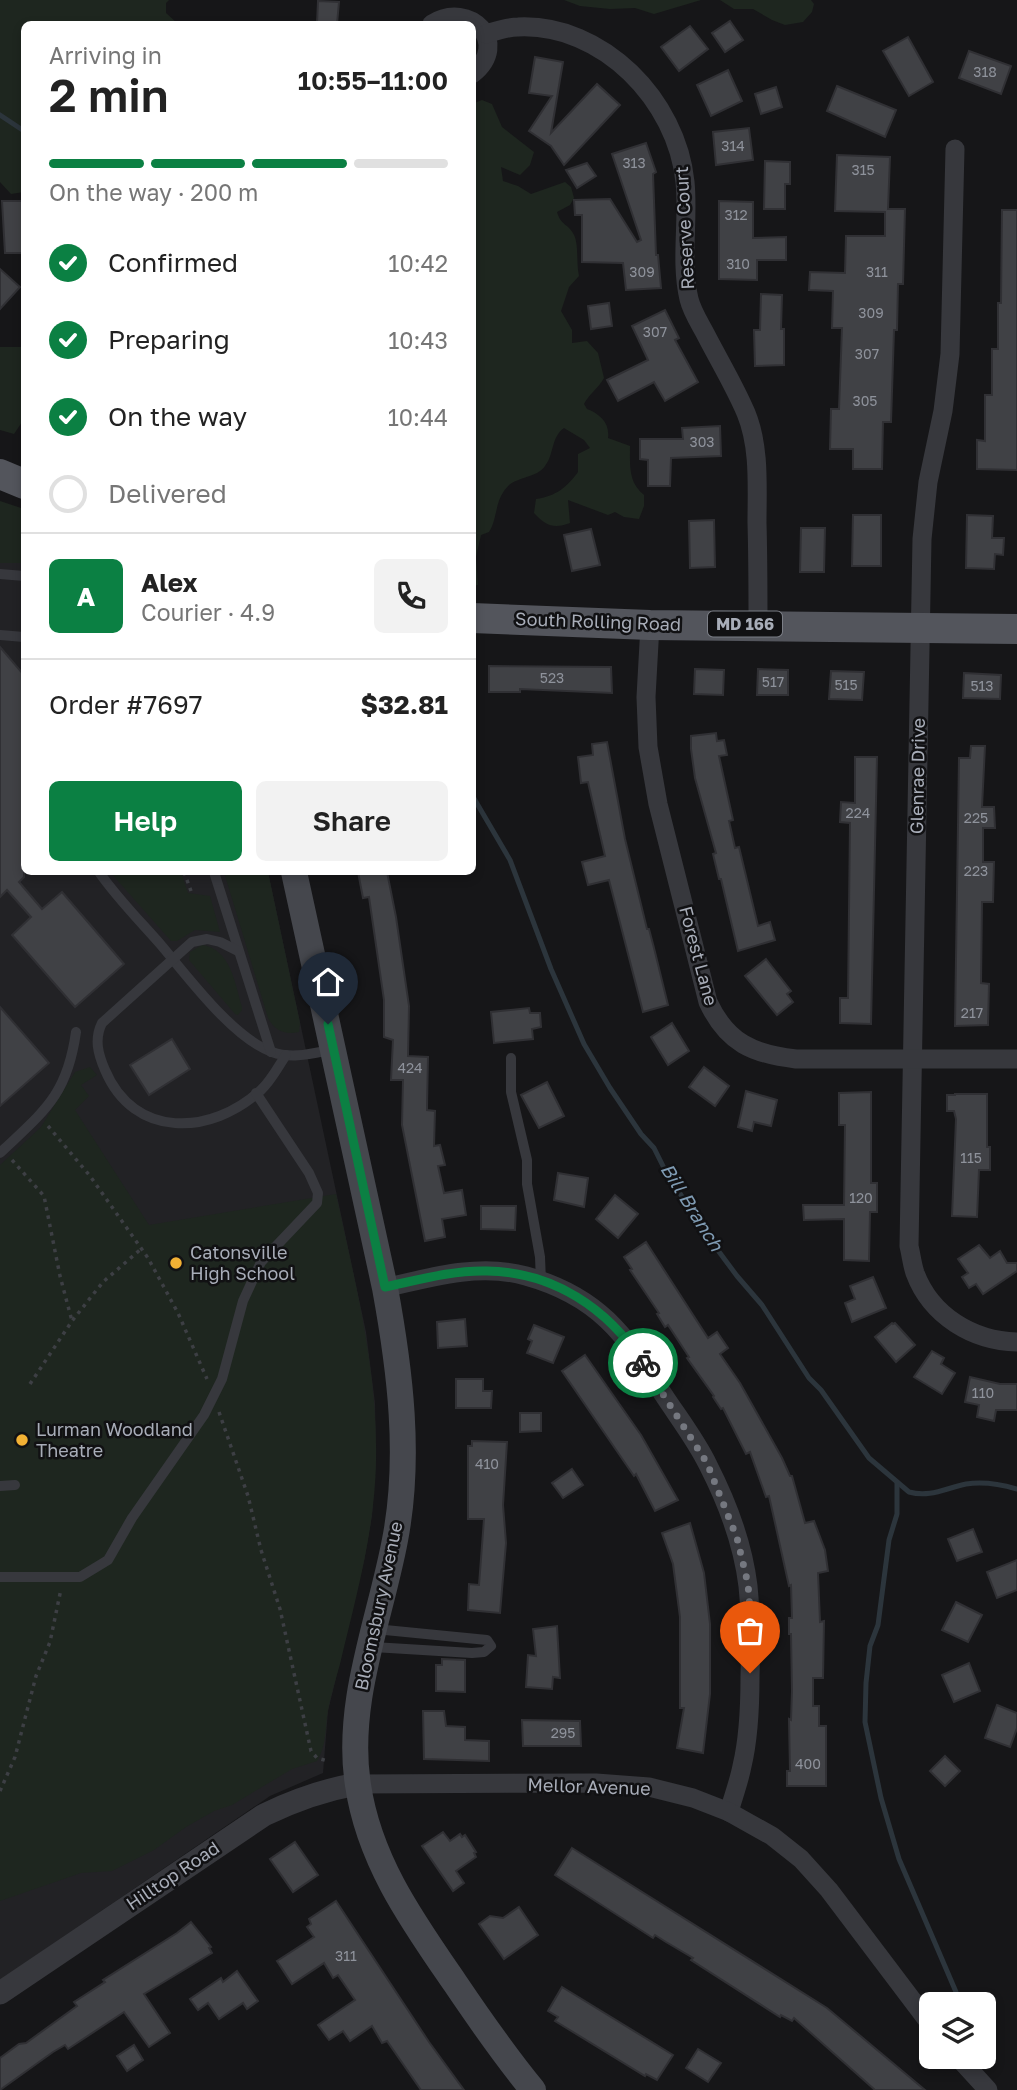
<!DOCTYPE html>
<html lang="en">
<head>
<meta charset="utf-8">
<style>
  :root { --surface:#fff; --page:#f2f2f2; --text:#222; --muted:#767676; --line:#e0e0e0; --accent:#0b8043 }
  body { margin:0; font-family:"Golos Text",sans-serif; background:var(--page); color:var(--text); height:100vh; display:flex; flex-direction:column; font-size:26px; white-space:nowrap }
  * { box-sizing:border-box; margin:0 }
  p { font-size:23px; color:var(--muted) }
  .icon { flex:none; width:38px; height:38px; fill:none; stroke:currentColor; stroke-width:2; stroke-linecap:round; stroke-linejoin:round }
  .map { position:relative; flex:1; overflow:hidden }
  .sheet { position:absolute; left:21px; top:21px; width:455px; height:854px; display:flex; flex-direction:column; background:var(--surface); border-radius:10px; box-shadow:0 4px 10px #0003 }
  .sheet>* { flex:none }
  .fabs { position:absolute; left:919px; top:1992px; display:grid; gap:14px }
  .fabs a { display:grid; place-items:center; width:77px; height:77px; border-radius:10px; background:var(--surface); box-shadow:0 4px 10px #0003; font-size:35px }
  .pin { position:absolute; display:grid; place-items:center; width:60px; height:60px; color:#fff; margin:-72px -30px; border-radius:50% 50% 50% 0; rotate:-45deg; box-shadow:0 0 7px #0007 }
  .pin .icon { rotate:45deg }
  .courier { position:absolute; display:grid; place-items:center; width:70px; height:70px; margin:-35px; border:5px solid #0b8043; border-radius:50%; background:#fff; color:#222; box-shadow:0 2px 9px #0007 }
  .headline em { font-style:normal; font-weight:600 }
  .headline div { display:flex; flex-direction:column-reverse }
  .headline { display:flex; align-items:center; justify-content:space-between; height:119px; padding:0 28px }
  h1 { font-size:46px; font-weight:600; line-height:52px }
  .bar { display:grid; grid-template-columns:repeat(4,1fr); gap:10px 7px; align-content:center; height:84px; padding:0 28px }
  .bar i { height:9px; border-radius:5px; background:var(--line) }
  .bar .active { background:var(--accent) }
  .bar p { grid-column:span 4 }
  .line { display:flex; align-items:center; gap:18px; padding:0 28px; border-top:2px solid var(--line) }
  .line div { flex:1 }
  .round { display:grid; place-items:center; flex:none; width:74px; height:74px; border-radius:10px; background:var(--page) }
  ol { padding:0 28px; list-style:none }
  li { display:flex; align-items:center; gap:21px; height:77px }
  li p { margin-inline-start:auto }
  li .icon { padding:7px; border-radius:50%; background:var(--accent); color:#fff; stroke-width:4 }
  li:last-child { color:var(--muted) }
  li i { width:38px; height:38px; border:4px solid var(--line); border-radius:50% }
  .cta { display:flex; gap:14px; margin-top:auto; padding:14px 28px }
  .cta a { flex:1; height:80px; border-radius:10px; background:var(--accent); color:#fff; font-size:28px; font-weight:600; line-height:80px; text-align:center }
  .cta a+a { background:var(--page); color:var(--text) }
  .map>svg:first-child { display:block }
</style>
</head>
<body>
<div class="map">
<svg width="1017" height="2090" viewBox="0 0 1017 2090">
  <rect width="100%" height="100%" fill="#161618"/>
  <path fill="#222225" d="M0 502 24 510V872H268L366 1332 375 1403 376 1462 372 1516 364 1561 328 1711 323 1773 270 1796 0 1980Z"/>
  <g fill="#1e261f">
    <path d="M0 0H169L166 3V13L178 24H24V192L11 194 0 182Z"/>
    <path d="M564 0H701L654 14 635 8 610 9 580 6Z"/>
    <path d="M720 0H811L814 4 812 12 803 22 785 25 772 20 753 9H734Z"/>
    <path d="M482 100 492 104 502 127 534 152 530 165 520 175 501 167 503 181 518 186 531 194 565 182 571 187 574 198 570 205 557 212C561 226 569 224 574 235 579 245 576 263 579 276L569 287 561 311 572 330V343L587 341 598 353 604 378C597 390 589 394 584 404L587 409C600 414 610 423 608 438L630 446C630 465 628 482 644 495V506L639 519 624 517 615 512 608 515 568 500 570 523C554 529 546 526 534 513L536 499C556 496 566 488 578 472V454L590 448 584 440 564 428C551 437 554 455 545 466 535 480 514 475 504 491 495 503 497 520 489 532L481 535 476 557 478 585 473 586 472 104Z"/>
    <path d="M24 345V419L14 434 0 430V347H22Z"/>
    <path d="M0 501 24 509V563H0Z"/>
    <path d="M110 872H181L188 893 210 896 220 932 195 930 177 941H171Z"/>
    <path d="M224 872H268L300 1023 299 1032C285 1035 275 1031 268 1018Z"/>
    <path d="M202 945C231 949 235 984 242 1007V1010L238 1015 235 1014 189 960 190 952Z"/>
    <path d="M90 1067 97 1075 81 1085 89 1096 75 1110 149 1225 336 1194C355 1282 378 1370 376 1461 375 1530 356 1597 340 1664 336 1679 331 1694 328 1710 325 1728 327 1745 317 1761L292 1769 232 1805 214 1811 186 1827 154 1850 112 1871 81 1873 0 1901V1165L41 1127 75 1072Z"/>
  </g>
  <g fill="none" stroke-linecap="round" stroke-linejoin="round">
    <g stroke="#2c353c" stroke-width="5">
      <path d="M0 115 24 131"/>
      <path d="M472 439V449"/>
      <path d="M472 795 510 860 551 969 584 1044 610 1088 641 1134 654 1148 666 1172 711 1241 737 1276 762 1305 809 1378 821 1390 869 1458 909 1492C930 1498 946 1488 966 1484 984 1481 1000 1484 1017 1489"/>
      <path d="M897 1482V1514L889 1540 878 1625 870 1646 866 1683 865 1722 881 1798 899 1859 956 1992"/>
    </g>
  </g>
  <g fill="#404145" stroke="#303034" stroke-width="2">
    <path d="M318 1 339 2 337 24H317Z"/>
    <path d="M730 21 743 40 725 52 712 33Z"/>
    <path d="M690 26 708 49 679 71 661 47Z"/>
    <path d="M908 37 933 82 909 96 883 51Z"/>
    <path d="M969 51 1011 66 1001 94 959 78Z"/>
    <path d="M535 57 563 62 551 133 597 84 620 105 564 165 551 146 529 131 552 96 529 93Z"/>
    <path d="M728 70 742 101 711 116 697 85Z"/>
    <path d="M837 86 896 110 885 137 827 111Z"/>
    <path d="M776 87 782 107 761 114 755 94Z"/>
    <path d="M749 128 753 160 716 165 713 132Z"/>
    <path d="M646 143 656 172 653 174 656 255H658L661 288 626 290 623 263 582 262V215H575L574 200 610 199 637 242 641 240 612 154Z"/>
    <path d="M837 155 890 157 888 209H905L903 284H898L897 330H894L891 422H883L882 469H853V449H830L831 409H839L842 328H832L833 291 809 290 810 272 845 273 846 236H885V212L835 211Z"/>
    <path d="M765 161 790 162V184H785V209H764Z"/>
    <path d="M587 163 596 176 577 188 566 170Z"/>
    <path d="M2 201H24V253H5Z"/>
    <path d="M719 201 753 202V238L786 237V260H757V280L719 279Z"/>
    <path d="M1002 210H1017V470L977 469V440L985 441V395H992V349H998V303H1001Z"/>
    <path d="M0 269 20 287 0 309Z"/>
    <path d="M761 294 782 295 781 329H784V365L755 366 754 330H760Z"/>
    <path d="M609 303 612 326 591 329 588 306Z"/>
    <path d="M665 310 679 338 675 340 698 382 665 401 654 382 618 401 607 380 648 360 632 326Z"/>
    <path d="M720 426 721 456 671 458 670 486H648V460L640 459V439H683L682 428Z"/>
    <path d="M853 515H881V566H852Z"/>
    <path d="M967 515 993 516 992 538H1004L1003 555 995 554 994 569 966 568Z"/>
    <path d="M714 520 715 567 690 568 689 521Z"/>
    <path d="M801 528H825L824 572H800Z"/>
    <path d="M591 529 600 565 572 571 564 535Z"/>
    <path d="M0 647 24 675V877L19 882 42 909 62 892 124 964 75 1007 12 935 31 917 7 890 0 897Z"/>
    <path d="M489 666 611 667 612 693 520 689V692H489Z"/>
    <path d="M695 669 724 670 723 695 694 694Z"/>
    <path d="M758 669 788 670V695H757Z"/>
    <path d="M831 671 864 672 862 700 829 699Z"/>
    <path d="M964 673 1001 675 1000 699 963 698Z"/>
    <path d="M716 733 717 741 724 740 727 755 719 756 733 820 729 821 735 848 739 847 758 926 770 922 775 940 738 951 721 879H719L713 854 716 853 695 778 691 749V736Z"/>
    <path d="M607 742 625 839 647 929H649L654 948 668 1005 643 1012 609 880 588 885 582 862 605 856 588 782 581 783 578 757 593 755 592 744Z"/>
    <path d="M971 746H985L982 807H994L995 828H983V862H994L993 902H982L981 983 989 984 988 1025 955 1026 959 758H970Z"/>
    <path d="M855 757H877L871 1024 840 1023V998H848L850 823 840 822 841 802 855 803Z"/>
    <path d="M358 872H387L396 917 409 1006 408 1056 428 1057 427 1106V1110L435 1111 434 1146 440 1145 445 1165 438 1166 444 1193 462 1190 466 1215 442 1219 445 1237 425 1241 402 1125 403 1080H391L393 1040 384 1037V1000L369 897 363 898Z"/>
    <path d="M766 959 791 991 787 994 793 1002 777 1015 745 976Z"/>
    <path d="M0 1007 49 1063 0 1106Z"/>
    <path d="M529 1008 530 1013H540L541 1027 532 1029 533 1039 494 1043 491 1012Z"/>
    <path d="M672 1023 689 1051 668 1065 651 1037Z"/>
    <path d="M172 1039 190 1069 149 1095 130 1065Z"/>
    <path d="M704 1067 729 1086 715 1106 689 1087Z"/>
    <path d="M547 1082 564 1116 539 1128 521 1095Z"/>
    <path d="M746 1091 777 1100 771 1126 754 1122 752 1131 738 1127Z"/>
    <path d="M871 1092V1183H877V1212H870L869 1261 844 1260V1219L804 1220 803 1205H844L845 1125H839V1093Z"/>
    <path d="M955 1094H987V1147H990V1170H979L977 1217 952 1216 956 1119 954 1111H947V1095H955Z"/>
    <path d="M558 1173 588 1178 584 1207 554 1200Z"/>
    <path d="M615 1195 638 1214 618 1238 596 1219Z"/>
    <path d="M481 1206H516L515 1230 481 1229Z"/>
    <path d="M646 1242 708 1338 717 1332 728 1348 720 1354 740 1383 782 1458 790 1476H792L805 1523 814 1521 825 1550 828 1571 818 1573 820 1622 824 1621 823 1678H813V1706H819V1726H826V1786H787V1771H790L789 1719 791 1720 792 1691 791 1634H789V1618H792L791 1585 789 1586 769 1496 766 1497 750 1452 746 1454 723 1408 721 1409 713 1397 714 1396 687 1358 689 1357 668 1325 665 1327 657 1314 659 1313 630 1270 632 1269 624 1257Z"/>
    <path d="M979 1245 990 1258 1000 1251 1007 1263H1017V1271L983 1294 976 1284 969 1288 962 1277 968 1273 958 1259Z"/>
    <path d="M873 1277 886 1308 852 1322 845 1303 855 1299 850 1286Z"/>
    <path d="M465 1319 467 1346 438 1348 437 1322Z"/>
    <path d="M892 1323 893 1324 895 1323 915 1345 896 1362 875 1337Z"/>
    <path d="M534 1325 564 1337 553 1363 527 1353 532 1341 528 1339Z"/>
    <path d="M932 1351 944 1358 941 1364 955 1373 942 1394 914 1377Z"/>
    <path d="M585 1355 641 1435 678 1500 655 1511 636 1474 634 1476 562 1371Z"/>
    <path d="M970 1377 1000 1384H1017V1410H996L994 1421 977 1417 979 1405 965 1402Z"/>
    <path d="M456 1379H483V1391H492L491 1408H456Z"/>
    <path d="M520 1413H541V1431L520 1432Z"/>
    <path d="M472 1441 507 1442 503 1505 506 1543 500 1613 468 1610 469 1584 479 1585 484 1519H468V1446H472Z"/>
    <path d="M572 1469 583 1485 563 1498 552 1483Z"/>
    <path d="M690 1523 704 1573 710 1624V1694L703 1753 677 1748 684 1708H680V1617L673 1564 662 1533Z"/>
    <path d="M973 1529 982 1552 957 1561 948 1539Z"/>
    <path d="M1017 1560V1590L997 1598 987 1572Z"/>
    <path d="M956 1602 982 1615 968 1642 942 1630Z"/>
    <path d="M557 1626 560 1678 553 1677 552 1689 526 1687 528 1655 536 1656 533 1629Z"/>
    <path d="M442 1659 465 1660V1692L436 1691V1665H442Z"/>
    <path d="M969 1663 980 1691 954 1702 942 1675Z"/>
    <path d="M997 1705 1017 1713V1728L1010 1747 985 1738Z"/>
    <path d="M423 1711H444L446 1726 465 1727V1740L489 1741V1761L424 1759Z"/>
    <path d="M522 1720 580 1721 581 1746H523Z"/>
    <path d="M945 1756 960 1771 945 1786 930 1771Z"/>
    <path d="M443 1832 450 1841 460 1834 462 1837 465 1835 476 1852 474 1853 476 1857 456 1871 464 1883 453 1891 422 1846Z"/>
    <path d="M295 1842 318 1875 293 1892 270 1859Z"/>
    <path d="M572 1848 827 2008 925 2090H875L794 2018 792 2021 781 2015 780 2017 691 1960 693 1958 666 1942 655 1935 653 1938 555 1875Z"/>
    <path d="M336 1901 429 2042 464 2090H421L387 2041 382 2043 372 2026 350 2041 343 2031 329 2040 318 2025 355 2000 338 1975 333 1978 324 1963 292 1984 277 1961 314 1937 307 1927 311 1924 309 1919Z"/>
    <path d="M519 1907 538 1935 504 1959 479 1924 490 1916 503 1918Z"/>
    <path d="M191 1922 211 1947 209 1948 212 1953 144 1994 170 2033 149 2047 124 2012 68 2049 65 2045 53 2052 0 2090V2058L19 2044 26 2043 77 2006 74 2002 105 1982 103 1980 177 1933Z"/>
    <path d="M237 1971 258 2001 247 2009 243 2003 219 2019 208 2003 198 2010 190 1999 221 1978 223 1982Z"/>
    <path d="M562 1987 673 2055 657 2080 646 2074 645 2076 555 2021 558 2017 548 2011Z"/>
    <path d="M134 2045 143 2060 127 2071 117 2056Z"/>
    <path d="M698 2049 721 2063 708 2082 686 2068Z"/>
  </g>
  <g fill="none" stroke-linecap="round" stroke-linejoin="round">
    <g stroke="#3d3f44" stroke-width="3.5" stroke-dasharray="3.5 5" stroke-linecap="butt">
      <path d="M184 872 191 891"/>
      <path d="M48 1126 90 1176 148 1258 178 1313 207 1379"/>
      <path d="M12 1160 44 1196 60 1276 72 1321"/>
      <path d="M30 1384 72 1321 103 1282 141 1249"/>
      <path d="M219 1412 248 1496 261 1550 280 1609 311 1751 317 1758 328 1761"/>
      <path d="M0 1791 15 1757 36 1676 50 1642 61 1589"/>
    </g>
    <g stroke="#37383d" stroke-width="10">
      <path d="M0 574 24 576"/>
      <path d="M0 635 24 637"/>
      <path d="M99 872C117 898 140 921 161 945 188 977 233 1038 272 1052 291 1059 310 1054 330 1050"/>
      <path d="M214 872 271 1052"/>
      <path d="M238 951 220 942 207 939 192 942 102 1023C94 1039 98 1054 105 1070 134 1139 211 1136 261 1090 271 1081 278 1067 286 1055"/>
      <path d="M511 1058V1092L527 1160V1184L540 1257 541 1281"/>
      <path d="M0 1153C44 1111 67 1096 76 1032"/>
      <path d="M0 1486 15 1485"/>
      <path d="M0 1577H80L108 1560 132 1518 204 1415 222 1379 243 1301 261 1262 317 1203 318 1193 309 1173 256 1093"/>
      <path d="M373 1647 472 1653 484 1652 491 1646 487 1640 375 1629"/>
    </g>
    <g stroke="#37383d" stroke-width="19">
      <path d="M432 24C469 0 512 43 472 74"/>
      <path d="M486 34C496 31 507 27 518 27 603 23 677 101 685 182 689 221 680 261 689 299 692 312 701 325 707 337 720 362 735 387 746 413 760 447 757 487 757 523 758 557 758 591 758 624"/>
      <path d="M955 149 950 354 943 411 928 482 922 539 909 1246C911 1254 912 1264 915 1273 931 1316 973 1341 1017 1342"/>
      <path d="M650 625 646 697 648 747 658 804 708 1002C727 1043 753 1054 796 1059H1017"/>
      <path d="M385 1288C431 1277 480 1263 526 1276 598 1296 625 1334 663 1394 678 1417 696 1440 708 1465 727 1502 743 1545 748 1586 751 1616 751 1646 750 1677 750 1707 749 1737 742 1766 739 1782 733 1797 729 1812"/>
      <path d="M357 1784 596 1783 649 1787 693 1798 729 1812 772 1836 801 1859 829 1890 931 2025"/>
      <path d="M957 2056 988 2090"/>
    </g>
    <path stroke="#37383d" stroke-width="23" d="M0 1993 264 1815C295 1800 323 1790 357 1784"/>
    <path stroke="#45474d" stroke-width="26" d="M294 872 385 1288C400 1370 411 1457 395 1540 380 1620 345 1703 358 1785 369 1861 413 1922 455 1983 480 2020 505 2056 533 2090"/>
    <g stroke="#53555c" stroke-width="30">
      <path d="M0 474 24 484"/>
      <path d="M472 618 650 625 1017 629"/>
    </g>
  </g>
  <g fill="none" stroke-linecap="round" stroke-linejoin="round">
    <path stroke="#757880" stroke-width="7" stroke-dasharray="0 12.6" d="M643 1363 707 1463 737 1538 748 1584 751 1624 750 1673"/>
    <path stroke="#0b8043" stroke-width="9" d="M328 1024 385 1287C418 1280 453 1270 487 1271 553 1272 608 1308 643 1363"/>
  </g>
  <g fill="#f2b134" stroke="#111113" stroke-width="2.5">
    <circle cx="176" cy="1263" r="7"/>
    <circle cx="22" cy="1440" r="7"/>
  </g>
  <g text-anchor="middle" stroke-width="5" stroke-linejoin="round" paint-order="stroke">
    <g font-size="14" fill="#8e929b">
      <text x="985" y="77">318</text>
      <text x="733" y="151">314</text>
      <text x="634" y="168">313</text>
      <text x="863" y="175">315</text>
      <text x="736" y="220">312</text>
      <text x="738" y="269">310</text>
      <text x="642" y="277">309</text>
      <text x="877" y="277">311</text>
      <text x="871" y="318">309</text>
      <text x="655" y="337">307</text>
      <text x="867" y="359">307</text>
      <text x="865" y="406">305</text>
      <text x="702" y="447">303</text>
      <text x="552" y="683">523</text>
      <text x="773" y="687">517</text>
      <text x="846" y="690">515</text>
      <text x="982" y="691">513</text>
      <text x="858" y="818">224</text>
      <text x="976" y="823">225</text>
      <text x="976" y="876">223</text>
      <text x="972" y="1018">217</text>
      <text x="410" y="1073">424</text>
      <text x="971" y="1163">115</text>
      <text x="861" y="1203">120</text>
      <text x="983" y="1398">110</text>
      <text x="487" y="1469">410</text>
      <text x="563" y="1738">295</text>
      <text x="808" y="1769">400</text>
      <text x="346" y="1961">311</text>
    </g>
    <rect fill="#111113" stroke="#7b7e86" stroke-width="2" x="708" y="611.5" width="74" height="25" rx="5"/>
    <g font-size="16" font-weight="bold" fill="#a8adb8">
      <text x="745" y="630">MD 166</text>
    </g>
    <g font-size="18" fill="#a8adb8" stroke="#111113">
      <text transform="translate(685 228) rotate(-93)" y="6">Reserve Court</text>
      <text transform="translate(598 622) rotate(2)" y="6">South Rolling Road</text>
      <text transform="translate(918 776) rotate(-89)" y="6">Glenrae Drive</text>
      <text transform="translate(698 956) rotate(75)" y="6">Forest Lane</text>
      <text transform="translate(379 1606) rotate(-78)" y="6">Bloomsbury Avenue</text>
      <text transform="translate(589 1787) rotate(2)" y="6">Mellor Avenue</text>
      <text transform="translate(173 1876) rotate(-34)" y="6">Hilltop Road</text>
    </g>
    <g font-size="18" fill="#a8adb8" stroke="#111113" text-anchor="start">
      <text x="190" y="1259">Catonsville<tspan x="190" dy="21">High School</tspan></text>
      <text x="36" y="1436">Lurman Woodland<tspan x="36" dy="21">Theatre</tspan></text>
    </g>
    <g font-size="19" font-style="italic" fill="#7f9bb3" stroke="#111113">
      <text transform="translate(692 1207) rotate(58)" y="7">Bill Branch</text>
    </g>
  </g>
</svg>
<div class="fabs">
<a><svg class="icon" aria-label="layers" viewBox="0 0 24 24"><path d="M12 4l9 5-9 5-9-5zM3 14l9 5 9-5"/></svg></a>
</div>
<div class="pin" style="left:750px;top:1673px;background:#ea580c"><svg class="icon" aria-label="bag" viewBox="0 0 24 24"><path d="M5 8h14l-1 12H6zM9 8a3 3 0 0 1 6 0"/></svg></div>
<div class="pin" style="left:328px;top:1024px;background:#1f2937"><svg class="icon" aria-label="home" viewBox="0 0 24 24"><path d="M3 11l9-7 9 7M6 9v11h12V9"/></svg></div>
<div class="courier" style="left:643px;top:1363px"><svg class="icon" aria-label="bike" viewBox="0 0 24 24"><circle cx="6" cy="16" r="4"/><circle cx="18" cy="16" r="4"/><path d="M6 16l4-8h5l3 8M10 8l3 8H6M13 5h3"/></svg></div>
<section class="sheet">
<div class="headline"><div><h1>2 min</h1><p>Arriving in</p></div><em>10:55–11:00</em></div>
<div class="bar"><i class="active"></i><i class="active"></i><i class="active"></i><i></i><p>On the way · 200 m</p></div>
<ol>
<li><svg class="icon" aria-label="check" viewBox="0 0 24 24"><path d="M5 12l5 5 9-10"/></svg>Confirmed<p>10:42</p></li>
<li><svg class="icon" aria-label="check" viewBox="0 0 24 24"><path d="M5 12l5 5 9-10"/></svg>Preparing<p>10:43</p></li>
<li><svg class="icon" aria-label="check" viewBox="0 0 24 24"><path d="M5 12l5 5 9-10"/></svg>On the way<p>10:44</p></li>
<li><i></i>Delivered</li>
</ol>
<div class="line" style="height:126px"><b class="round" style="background:var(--accent);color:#fff">A</b><div><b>Alex</b><p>Courier · 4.9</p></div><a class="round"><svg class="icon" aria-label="phone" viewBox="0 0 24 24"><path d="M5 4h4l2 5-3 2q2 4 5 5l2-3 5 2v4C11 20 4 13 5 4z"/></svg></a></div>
<div class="line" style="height:91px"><div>Order #7697</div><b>$32.81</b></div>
<div class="cta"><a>Help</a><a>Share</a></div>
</section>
</div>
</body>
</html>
